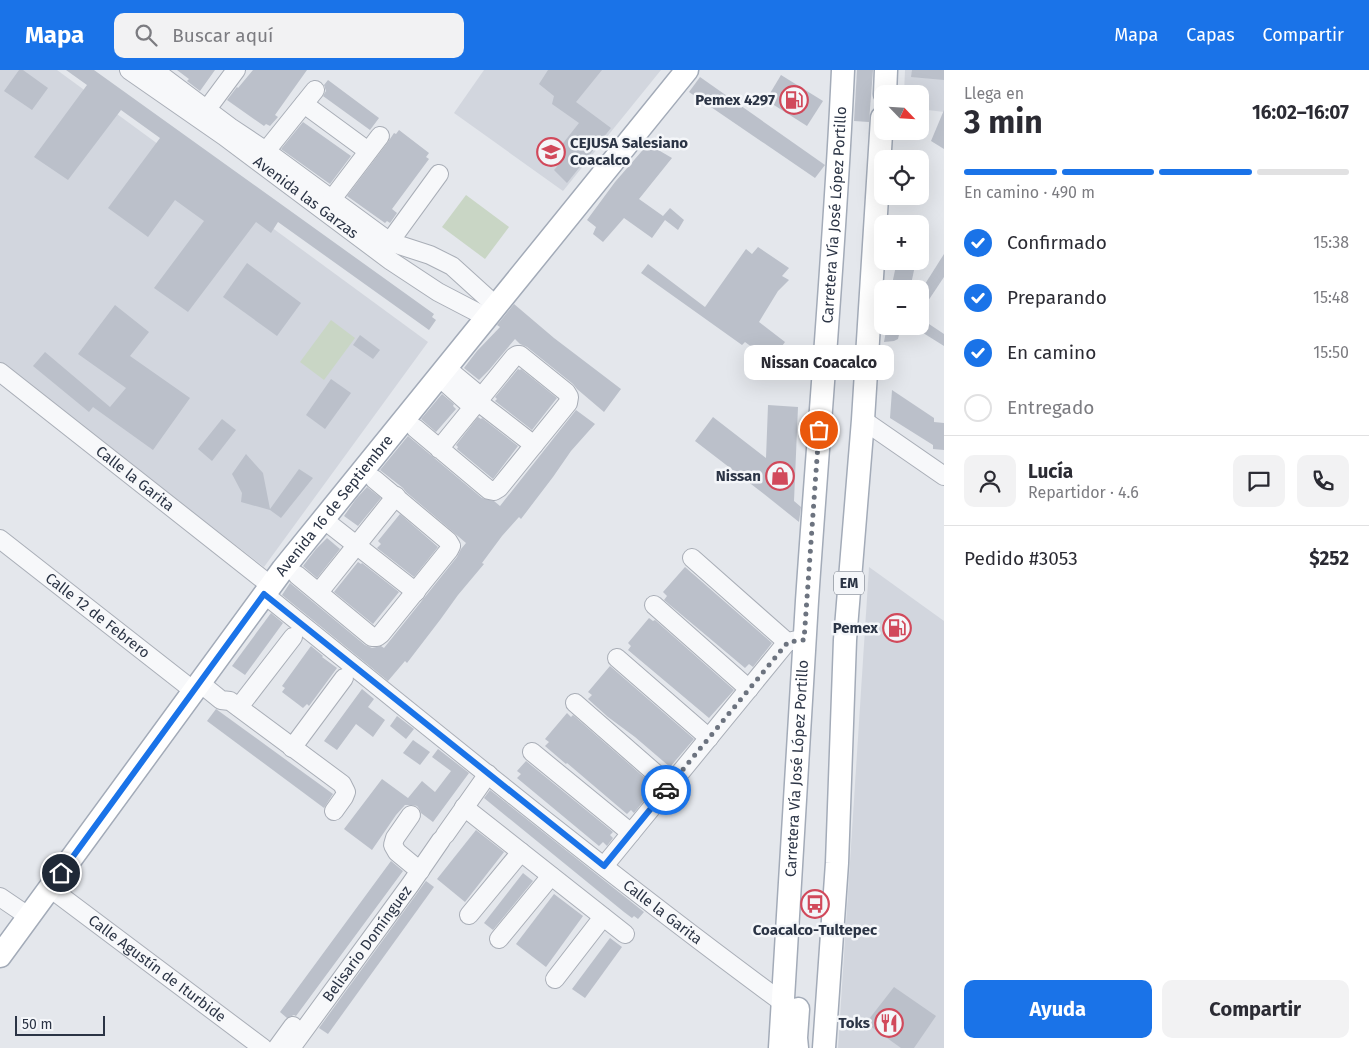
<!DOCTYPE html>
<html lang="es">
<head>
<meta charset="utf-8">
<style>
  :root { --surface:#fff; --page:#f2f2f3; --text:#2b2b33; --muted:#7c7c81; --line:#e1e1e2; --accent:#1a73e8 }
  body { margin:0; font-family:"Fira Sans",sans-serif; background:var(--page); color:var(--text); height:100vh; display:flex; flex-direction:column; font-size:19px; white-space:nowrap }
  * { box-sizing:border-box; margin:0 }
  p { font-size:16px; color:var(--muted) }
  .icon { flex:none; width:28px; height:28px; fill:none; stroke:currentColor; stroke-width:2; stroke-linecap:round; stroke-linejoin:round }
  .map { position:relative; flex:1; overflow:hidden }
  .details { display:flex; flex-direction:column; background:var(--surface); width:425px }
  .details>* { flex:none }
  .needle { width:32px; rotate:115deg }
  .fabs { position:absolute; left:874px; top:15px; display:grid; gap:10px }
  .fabs a { display:grid; place-items:center; width:55px; height:55px; border-radius:10px; background:var(--surface); box-shadow:0 5px 20px #0002; font-size:25px }
  .scale { position:absolute; left:15px; bottom:12px; width:90px; box-sizing:border-box; padding-left:5px; border:2px solid #2b3445; border-top:0; font-size:14px; line-height:18px; white-space:nowrap; color:#2b3445; -webkit-text-stroke:4px #f4f6f9; paint-order:stroke }
  .pin { position:absolute; display:grid; place-items:center; width:42px; height:42px; color:#fff; margin:-21px; border:2px solid #fff; border-radius:50%; box-shadow:0 1px 5px #0007 }
  .courier { position:absolute; display:grid; place-items:center; width:50px; height:50px; margin:-25px; border:4px solid #1a73e8; border-radius:50%; background:#fff; color:#222; box-shadow:0 1px 6px #0007 }
  .bubble { position:absolute; height:35px; border-radius:10px; background:var(--surface); box-shadow:0 5px 20px #0002; font-size:16px; font-weight:700; line-height:35px; text-align:center }
  .overview em { font-style:normal; font-weight:700 }
  .overview div { display:flex; flex-direction:column-reverse }
  .overview { display:flex; align-items:center; justify-content:space-between; height:85px; padding:0 20px }
  h1 { font-size:32px; font-weight:700; line-height:38px }
  .bar { display:grid; grid-template-columns:repeat(4,1fr); gap:8px 5px; align-content:center; height:60px; padding:0 20px }
  .bar i { height:6px; border-radius:4px; background:var(--line) }
  .bar .on { background:var(--accent) }
  .bar p { grid-column:span 4 }
  .line { display:flex; align-items:center; gap:12px; padding:0 20px; border-top:1px solid var(--line) }
  .line div { flex:1 }
  .round { display:grid; place-items:center; flex:none; width:52px; height:52px; border-radius:10px; background:var(--page) }
  ol { padding:0 20px; list-style:none }
  li { display:flex; align-items:center; gap:15px; height:55px }
  li p { margin-inline-start:auto }
  li .icon { padding:5px; border-radius:50%; background:var(--accent); color:#fff; stroke-width:4 }
  li:last-child { color:var(--muted) }
  li i { width:28px; height:28px; border:2px solid var(--line); border-radius:50% }
  .primary-button { display:flex; gap:10px; margin-top:auto; padding:10px 20px }
  .primary-button a { flex:1; height:58px; border-radius:10px; background:var(--accent); color:#fff; font-size:20px; font-weight:700; line-height:58px; text-align:center }
  .primary-button a+a { background:var(--page); color:var(--text) }
  header { display:flex; align-items:center; gap:30px; box-sizing:border-box; height:70px; padding:0 25px; background:var(--accent); color:#fff }
  header strong { font-size:24px }
  nav { display:flex; gap:28px; margin-inline-start:auto; font-size:18px }
  .search { width:350px; height:45px; background:var(--page); display:flex; align-items:center; gap:12px; box-sizing:border-box; padding:0 18px; border-radius:10px; color:var(--muted); font-size:19px }
  main { display:flex; flex:1; min-height:0 }
  .map>svg:first-child { display:block }
</style>
</head>
<body>
<header>
<strong>Mapa</strong>
<div class="search"><svg class="icon" aria-label="search" viewBox="0 0 24 24"><circle cx="10" cy="10" r="6"/><path d="M15 15l6 6"/></svg>Buscar aquí</div>
<nav><a>Mapa</a><a>Capas</a><a>Compartir</a></nav>
</header>
<main>
<div class="map">
<svg width="944" height="978" viewBox="0 0 944 978">
  <rect width="100%" height="100%" fill="#e4e7ec"/>
  <g fill="#d2d6de">
    <path d="M0 0H57L428 272 264 497 0 293Z"/>
    <path d="M484 0H661L563 121 454 43Z"/>
    <path d="M905 0H944V42L920 39V24H904Z"/>
    <path d="M869 497 944 551V978H838Z"/>
  </g>
  <g fill="#c9d6c5">
    <path d="M466 125 509 157 485 189 442 157Z"/>
    <path d="M331 250 355 268 324 310 300 292Z"/>
  </g>
  <g fill="#bbc0ca">
    <path d="M19 0H23L48 18 32 40 4 21Z"/>
    <path d="M66 0H94L434 244 432 247 436 250 429 260 278 152 271 163 256 152 188 242 154 218 204 151 175 130 148 167 108 138 160 68 121 40 68 110 34 87 87 15Z"/>
    <path d="M177 0H215L200 21 187 11 189 9Z"/>
    <path d="M253 0H307L275 45 278 47 270 56 266 54 264 56 227 30 237 17 238 18Z"/>
    <path d="M548 0H602L576 32 611 58 567 113 554 100 561 92 553 86 579 53 552 34 554 26 539 14Z"/>
    <path d="M857 0H873L869 52 854 51Z"/>
    <path d="M912 0H944V10L911 7Z"/>
    <path d="M781 5 823 31 807 56 766 30Z"/>
    <path d="M700 7 825 95 815 108 689 22Z"/>
    <path d="M328 10 379 48 370 60 323 26 326 21 324 15Z"/>
    <path d="M944 40V79L931 71Z"/>
    <path d="M303 52 351 86 330 114 281 79Z"/>
    <path d="M399 60 429 83 426 87 429 89 392 139 397 143 390 153 387 151 385 153 347 126 388 72 394 63 396 64Z"/>
    <path d="M648 74 672 88 639 129 663 146 670 138 684 150 678 160 665 150 652 168 624 148 603 172 593 164 596 157 587 150 615 112Z"/>
    <path d="M758 177 789 198 782 206 789 210 778 221 759 252 785 272 777 283 793 295 787 303 745 272 742 275 641 203 648 194 705 237 746 179 752 184Z"/>
    <path d="M944 184V207L920 243V222Z"/>
    <path d="M897 191H916L910 219H891Z"/>
    <path d="M247 193 301 233 277 266 223 227Z"/>
    <path d="M514 234 554 268 621 319 604 342 577 319 573 314 527 277 520 274 515 269 489 300 479 310 464 298 477 281 500 257 497 255Z"/>
    <path d="M115 235 149 262 130 286 190 328 153 380 93 337 89 342 33 296 45 282 110 337 126 318 78 284Z"/>
    <path d="M920 248 944 264V276L920 261Z"/>
    <path d="M887 256H901L898 269 894 271 884 272Z"/>
    <path d="M360 265 380 280 373 289 353 275Z"/>
    <path d="M518 299 520 300 521 299 557 328 532 360 495 331 497 329 495 327Z"/>
    <path d="M331 309 351 323 325 359 306 345Z"/>
    <path d="M892 320 934 348V352L944 353V380L933 379V375L890 348Z"/>
    <path d="M442 324 454 334 453 336 456 339 436 362 421 349Z"/>
    <path d="M768 335 798 337 794 431 801 437 799 452 764 424 695 371 713 347 766 388Z"/>
    <path d="M576 340 595 354 571 381 553 407 521 449 519 447 502 466 482 493 484 494 458 525 440 550 407 593 405 591 388 611 282 525 290 513 365 575 372 578 381 576 384 578 457 487 461 479 466 473 406 422 403 418 380 400 408 366 482 428 494 431 500 436Z"/>
    <path d="M478 347 481 349 482 348 518 376 493 409 457 379 458 377 456 375Z"/>
    <path d="M222 349 236 360 212 391 198 379Z"/>
    <path d="M246 384 263 403 270 439 299 399 313 408 281 448 270 440 241 432 242 423 232 404Z"/>
    <path d="M367 417 381 428 358 456 344 446 356 429Z"/>
    <path d="M400 444 438 477 414 507 377 478 381 474 378 471Z"/>
    <path d="M327 468 340 479 317 508 303 496 316 479Z"/>
    <path d="M358 492 361 494 362 493 399 522 373 554 334 522Z"/>
    <path d="M685 497 772 573 753 597 749 594 745 598 664 530 667 526 663 522Z"/>
    <path d="M271 543 283 553 245 605 232 596Z"/>
    <path d="M649 548 653 551 655 550 734 620 709 648 628 580 631 576 628 573Z"/>
    <path d="M311 576 323 586 322 587 337 598 309 636 307 634 303 638 282 622 285 618 282 616Z"/>
    <path d="M610 596 694 669 670 697 635 667 608 647 588 629 592 625 588 622Z"/>
    <path d="M362 619 374 629 368 637 385 650 373 667 356 654 337 680 324 671Z"/>
    <path d="M216 639 333 724 324 738 207 651Z"/>
    <path d="M567 643 571 647 573 645 653 715 651 717 653 719 634 743 631 740 627 744 567 693 566 694 545 676 549 672 545 669Z"/>
    <path d="M397 646 414 659 406 669 390 656Z"/>
    <path d="M413 670 430 682 420 695 403 683Z"/>
    <path d="M438 679 469 703 433 752 421 743 420 740 417 736 412 735H405L396 745 372 780 344 759 382 709 408 728 422 711 435 722 451 701 432 687Z"/>
    <path d="M526 691 613 762 610 765 613 768 607 776 603 772 599 776 517 708 521 704 517 701Z"/>
    <path d="M490 720 644 842 638 849 634 846 632 848 624 842 484 728Z"/>
    <path d="M476 760 504 782 465 832 437 809Z"/>
    <path d="M391 791 403 801 296 946 294 945 287 948 280 942Z"/>
    <path d="M523 803 533 811 493 860 484 853Z"/>
    <path d="M426 811 434 817 328 964 319 958Z"/>
    <path d="M554 824 583 846 546 897 516 874Z"/>
    <path d="M610 868 622 877 585 928 572 919Z"/>
    <path d="M894 917 936 946 914 978H901L866 953Z"/>
  </g>
  <g fill="none" stroke-linecap="round" stroke-linejoin="round">
    <defs>
      <g id="minor">
        <path id="s1" d="M129 0 224 66 391 191 438 222 486 247"/>
        <path d="M154 0 230 57 266 81 390 172 430 185 452 196 495 235"/>
        <path d="M304 34 368 81"/>
        <path d="M207 39 236 0"/>
        <path d="M266 81 315 20"/>
        <path d="M332 129 380 66"/>
        <path d="M383 181 439 104"/>
        <path d="M445 297 474 321 477 331"/>
        <path id="s2" d="M0 302 270 515"/>
        <path d="M438 306 466 331H477L534 375"/>
        <path d="M863 350 944 406"/>
        <path d="M415 358 489 420 494 421 499 418 568 333 569 327 566 322 520 285H517L514 287 439 379"/>
        <path d="M323 449 416 522"/>
        <path id="s3" d="M0 469 194 621"/>
        <path d="M692 488 787 572 797 570"/>
        <path d="M297 505 372 567H377L381 564 449 480 451 476 448 471 374 409"/>
        <path d="M319 522 396 426"/>
        <path id="s4" d="M264 524C435 662 605 802 782 932"/>
        <path d="M654 535 749 619"/>
        <path d="M617 588 709 668"/>
        <path d="M200 613 221 630 230 631 342 714 346 722 344 727 334 741"/>
        <path d="M575 633 670 716"/>
        <path d="M239 637 293 567"/>
        <path d="M292 678 344 608"/>
        <path d="M532 682 631 763"/>
        <path d="M464 737 625 864"/>
        <path d="M411 745 395 768 393 775 397 782 420 801"/>
        <path d="M445 765 488 704"/>
        <path d="M604 796 787 572"/>
        <path id="s5" d="M50 818 263 978"/>
        <path d="M0 827 28 846"/>
        <path d="M469 845 521 782"/>
        <path d="M499 869 551 806"/>
        <path d="M555 909 603 847"/>
        <path d="M277 978 293 956"/>
        <path id="s6" d="M291 978 410 815 441 770"/>
      </g>
      <g id="major">
        <path d="M885 24 886 0"/>
        <path id="s7" d="M0 886 283 499 687 0"/>
        <path id="s8" d="M780 978C790 829 797 680 807 531 819 354 835 177 843 0"/>
        <path d="M797 978 796 968 798 939"/>
        <path d="M824 978 837 793 845 570 863 350 882 48"/>
      </g>
    </defs>
    <use href="#minor" stroke="#a9aeb7" stroke-width="20"/>
    <use href="#major" stroke="#a3abb8" stroke-width="25"/>
    <use href="#minor" stroke="#f7f8fa" stroke-width="18"/>
    <use href="#major" stroke="#fff" stroke-width="22"/>
  </g>
  <g fill="none" stroke-linecap="round" stroke-linejoin="round">
    <path stroke="#6c737f" stroke-width="5" stroke-dasharray="0 9" d="M666 720 788 572 804 570 819 360"/>
    <path stroke="#1a73e8" stroke-width="6" d="M61 803 264 524 604 796 666 720"/>
  </g>
  <defs>
    <symbol id="fuel-ring" viewBox="-11 -11 22 22"><circle r="9.5" fill="#f4f6f9" stroke="#d1495b" stroke-width="1.5"/><path d="M-5.5-6h7V0h2V4h1.3V-2.5L3-4.5l.8-.8L6-3V5H2.5V1h-1V6h-7ZM-4.2-4.7v3.2H.2V-4.7Z" fill="#d1495b"/></symbol>
    <symbol id="university-ring" viewBox="-11 -11 22 22"><circle r="9.5" fill="#f4f6f9" stroke="#d1495b" stroke-width="1.5"/><path d="M0-5L7-2L0 1L-7-2ZM-4 1L0 2.5L4 1V4Q0 6-4 4Z" fill="#d1495b"/></symbol>
    <symbol id="shop-ring" viewBox="-11 -11 22 22"><circle r="9.5" fill="#f4f6f9" stroke="#d1495b" stroke-width="1.5"/><path d="M-5-2.5h2.3a2.7 3.5 0 0 1 5.4 0H5L5.5 6h-11ZM-1.5-2.5h3a1.5 2.3 0 0 0-3 0Z" fill="#d1495b"/></symbol>
    <symbol id="bus-ring" viewBox="-11 -11 22 22"><circle r="9.5" fill="#f4f6f9" stroke="#d1495b" stroke-width="1.5"/><path d="M-5-6H5V4H4V6H2V4H-2V6H-4V4H-5ZM-3.5-4V0h7V-4ZM-3.5 1.2v1.5H-2V1.2ZM2 1.2v1.5H3.5V1.2Z" fill="#d1495b"/></symbol>
    <symbol id="restaurant-ring" viewBox="-11 -11 22 22"><circle r="9.5" fill="#f4f6f9" stroke="#d1495b" stroke-width="1.5"/><path d="M-5-6h1v4h1v-4h1v4h1v-4h1v5L-1.5 .5V6h-2V.5L-5-1ZM5-6V6H3V1.5H1.5Q1.5-4 5-6Z" fill="#d1495b"/></symbol>
  </defs>
  <g fill-rule="evenodd">
    <use href="#fuel-ring" x="778" y="14" width="32" height="32"/>
    <use href="#university-ring" x="535" y="66" width="32" height="32"/>
    <use href="#shop-ring" x="764" y="390" width="32" height="32"/>
    <use href="#fuel-ring" x="881" y="542" width="32" height="32"/>
    <use href="#bus-ring" x="799" y="818" width="32" height="32"/>
    <use href="#restaurant-ring" x="873" y="937" width="32" height="32"/>
  </g>
  <g text-anchor="middle" stroke-width="5" stroke-linejoin="round" paint-order="stroke">
    <rect fill="#f4f6f9" stroke="#676e7b" stroke-width="1" x="834" y="501.5" width="30" height="23" rx="4"/>
    <g font-size="14" font-weight="bold" fill="#2b3445">
      <text x="849" y="518">EM</text>
    </g>
    <g font-size="15" font-weight="bold" fill="#2b3445" stroke="#f4f6f9" text-anchor="end">
      <text x="775" y="35">Pemex 4297</text>
      <text x="570" y="78" text-anchor="start">CEJUSA Salesiano<tspan x="570" dy="17">Coacalco</tspan></text>
      <text x="761" y="411">Nissan</text>
      <text x="878" y="563">Pemex</text>
      <text x="815" y="865" text-anchor="middle">Coacalco-Tultepec</text>
      <text x="870" y="958">Toks</text>
    </g>
    <g font-size="15" fill="#2b3445" stroke="#f4f6f9">
      <text dy="5" stroke="none"><textPath href="#s1" startOffset="218">Avenida las Garzas</textPath></text>
      <text dy="5" stroke="none"><textPath href="#s8" startOffset="835">Carretera Vía José López Portillo</textPath></text>
      <text dy="5" stroke="none"><textPath href="#s2" startOffset="172">Calle la Garita</textPath></text>
      <text dy="5" stroke="none"><textPath href="#s7" startOffset="561">Avenida 16 de Septiembre</textPath></text>
      <text dy="5" stroke="none"><textPath href="#s3" startOffset="124">Calle 12 de Febrero</textPath></text>
      <text dy="5" stroke="none"><textPath href="#s8" startOffset="280">Carretera Vía José López Portillo</textPath></text>
      <text dy="5" stroke="none"><textPath href="#s4" startOffset="510">Calle la Garita</textPath></text>
      <text dy="5" stroke="none"><textPath href="#s6" startOffset="129">Belisario Domínguez</textPath></text>
      <text dy="5" stroke="none"><textPath href="#s5" startOffset="134">Calle Agustín de Iturbide</textPath></text>
    </g>
  </g>
</svg>
<div class="fabs">
<a><svg class="needle" viewBox="-14 -14 28 28"><path d="M0-13l5 13h-10z" fill="#e53935"/><path d="M0 13l5-13h-10z" fill="#7c7c81"/></svg></a>
<a><svg class="icon" aria-label="locate" viewBox="0 0 24 24"><circle cx="12" cy="12" r="6"/><path d="M12 2v4M12 18v4M2 12h4M18 12h4"/></svg></a>
<a>+</a>
<a>−</a>
</div>
<div class="scale">50 m</div>
<div class="pin" style="left:819px;top:360px;background:#ea580c"><svg class="icon" aria-label="bag" viewBox="0 0 24 24"><path d="M5 8h14l-1 12H6zM9 8a3 3 0 0 1 6 0"/></svg></div>
<div class="pin" style="left:61px;top:803px;background:#1f2937"><svg class="icon" aria-label="home" viewBox="0 0 24 24"><path d="M3 11l9-7 9 7M6 9v11h12V9"/></svg></div>
<div class="courier" style="left:666px;top:720px"><svg class="icon" aria-label="car" viewBox="0 0 24 24"><path d="M5 17H2v-5l4-1 3-4h7l3 4 3 1v5h-3M9 17h6M6 11h13"/><circle cx="7" cy="17" r="2"/><circle cx="17" cy="17" r="2"/></svg></div>
<div class="bubble" style="left:744px;top:275px;width:150px">Nissan Coacalco</div>
</div>
<section class="details">
<div class="overview"><div><h1>3 min</h1><p>Llega en</p></div><em>16:02–16:07</em></div>
<div class="bar"><i class="on"></i><i class="on"></i><i class="on"></i><i></i><p>En camino · 490 m</p></div>
<ol>
<li><svg class="icon" aria-label="check" viewBox="0 0 24 24"><path d="M5 12l5 5 9-10"/></svg>Confirmado<p>15:38</p></li>
<li><svg class="icon" aria-label="check" viewBox="0 0 24 24"><path d="M5 12l5 5 9-10"/></svg>Preparando<p>15:48</p></li>
<li><svg class="icon" aria-label="check" viewBox="0 0 24 24"><path d="M5 12l5 5 9-10"/></svg>En camino<p>15:50</p></li>
<li><i></i>Entregado</li>
</ol>
<div class="line" style="height:90px"><a class="round"><svg class="icon" aria-label="person" viewBox="0 0 24 24"><circle cx="12" cy="8" r="4"/><path d="M4 21q1-7 8-7t8 7"/></svg></a><div><b>Lucía</b><p>Repartidor · 4.6</p></div><a class="round"><svg class="icon" aria-label="chat" viewBox="0 0 24 24"><path d="M4 5h16v11H9l-5 4z"/></svg></a><a class="round"><svg class="icon" aria-label="phone" viewBox="0 0 24 24"><path d="M5 4h4l2 5-3 2q2 4 5 5l2-3 5 2v4C11 20 4 13 5 4z"/></svg></a></div>
<div class="line" style="height:65px"><div>Pedido #3053</div><b>$252</b></div>
<div class="primary-button"><a>Ayuda</a><a>Compartir</a></div>
</section>
</main>
</body>
</html>
